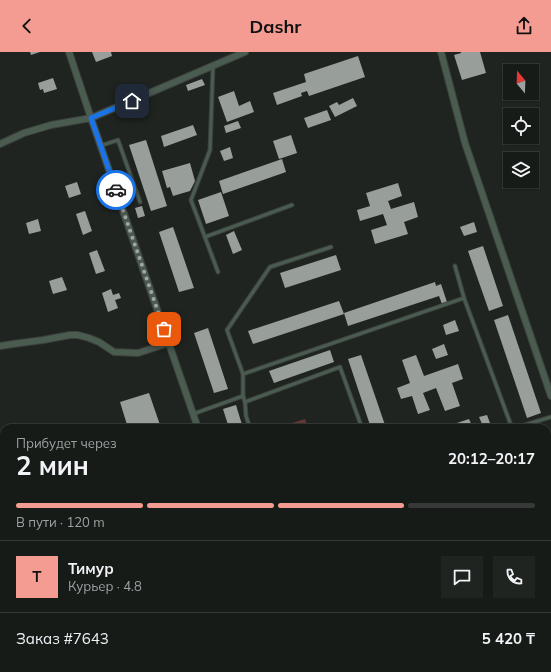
<!DOCTYPE html>
<html lang="ru">
<head>
<meta charset="utf-8">
<style>
  :root { --surface:#171b18; --page:#202421; --text:#f1f3f6; --muted:#9ea1a2; --line:#363937; --accent:#f59c92 }
  body { margin:0; font-family:Mulish,sans-serif; background:var(--page); color:var(--text); height:100vh; display:flex; flex-direction:column; font-size:15px; white-space:nowrap }
  * { box-sizing:border-box; margin:0 }
  p { font-size:13px; color:var(--muted) }
  .icon { flex:none; width:22px; height:22px; fill:none; stroke:currentColor; stroke-width:2; stroke-linecap:round; stroke-linejoin:round }
  .map { position:relative; flex:1; overflow:hidden }
  .panel { position:absolute; left:0px; top:372px; width:551px; height:248px; display:flex; flex-direction:column; background:var(--surface); border-radius:12px 12px 0 0; box-shadow:0 1px 3px #0004,0 0 0 1px var(--line) }
  .panel>* { flex:none }
  .needle { width:26px; rotate:341deg }
  .tools { position:absolute; left:503px; top:12px; display:grid; gap:8px }
  .tools a { display:grid; place-items:center; width:36px; height:36px; border-radius:0px; background:var(--surface); box-shadow:0 1px 3px #0004,0 0 0 1px var(--line); font-size:20px }
  .pin { position:absolute; display:grid; place-items:center; width:34px; height:34px; color:#fff; margin:-17px; border-radius:8px; box-shadow:0 2px 6px #0006 }
  .courier { position:absolute; display:grid; place-items:center; width:40px; height:40px; margin:-20px; border:3px solid #1a73e8; border-radius:50%; background:#fff; color:#222; box-shadow:0 1px 5px #0007 }
  .headline em { font-style:normal; font-weight:700 }
  .headline div { display:flex; flex-direction:column-reverse }
  .headline { display:flex; align-items:center; justify-content:space-between; height:68px; padding:0 16px }
  h1 { font-size:26px; font-weight:700; line-height:30px }
  .bar { display:grid; grid-template-columns:repeat(4,1fr); gap:6px 4px; align-content:center; height:48px; padding:0 16px }
  .bar i { height:5px; border-radius:3px; background:var(--line) }
  .bar .on { background:var(--accent) }
  .bar p { grid-column:span 4 }
  .line { display:flex; align-items:center; gap:10px; padding:0 16px; border-top:1px solid var(--line) }
  .line div { flex:1 }
  .round { display:grid; place-items:center; flex:none; width:42px; height:42px; border-radius:0px; background:var(--page) }
  header { display:flex; justify-content:space-between; align-items:center; height:52px; padding:0 16px; background:var(--accent); color:#111; font-size:18px; font-weight:700 }
  .map>svg:first-child { display:block }
</style>
</head>
<body>
<header><svg class="icon" aria-label="back" viewBox="0 0 24 24"><path d="M15 5l-7 7 7 7"/></svg>Dashr<svg class="icon" aria-label="share" viewBox="0 0 24 24"><path d="M12 15V3M7 8l5-5 5 5M5 13v7h14v-7"/></svg></header>
<div class="map">
<svg width="551" height="620" viewBox="0 0 551 620">
  <rect width="100%" height="100%" fill="#1f2420"/>
  <path fill="#613833" d="M305 367 308 376H275Z"/>
  <g fill="#989f9a">
    <path d="M30 0H40L31 3Z"/>
    <path d="M92 0H111L112 4 96 10Z"/>
    <path d="M461 0H480L486 21 462 28 454 3 461 1Z"/>
    <path d="M358 4 365 25 309 44 307 39 301 41 302 44 277 53 273 41 306 30 304 22Z"/>
    <path d="M53 26 57 37 44 41 43 37 40 38 38 31Z"/>
    <path d="M202 27 205 33 188 39 186 33Z"/>
    <path d="M234 39 239 54 250 49 254 60 227 70 218 45Z"/>
    <path d="M353 46 357 54 335 65 329 54 337 50 339 53Z"/>
    <path d="M327 58 331 68 308 76 304 66Z"/>
    <path d="M238 69 241 76 226 81 224 74Z"/>
    <path d="M193 73 197 83 164 95 161 84Z"/>
    <path d="M291 83 297 101 279 107 273 89Z"/>
    <path d="M146 88 167 154 151 159 129 93Z"/>
    <path d="M230 95 233 106 224 109 220 99Z"/>
    <path d="M282 107 286 120 223 142 219 129Z"/>
    <path d="M190 111 195 129 190 139 173 144 170 135 167 136 162 119Z"/>
    <path d="M77 130 81 142 69 146 65 134Z"/>
    <path d="M398 131 402 144 388 149 391 157 414 150 418 165 404 170 408 182 375 192 371 178 387 173 383 162 360 169 357 158 370 154 366 141Z"/>
    <path d="M221 140 229 164 206 172 198 148Z"/>
    <path d="M142 154 145 164 138 166 135 156Z"/>
    <path d="M85 159 92 179 83 183 76 162Z"/>
    <path d="M38 167 41 179 29 182 26 171Z"/>
    <path d="M474 170 477 180 464 184 460 175Z"/>
    <path d="M173 175 194 236 179 240 159 180Z"/>
    <path d="M234 179 242 198 233 202 226 183Z"/>
    <path d="M483 194 503 254 489 259 468 199Z"/>
    <path d="M97 198 105 219 96 222 89 201Z"/>
    <path d="M336 203 341 218 285 236 280 221Z"/>
    <path d="M62 225 67 238 53 242 49 229Z"/>
    <path d="M435 230 436 234 441 232 447 250 442 252 439 244 348 274 344 261Z"/>
    <path d="M111 237 113 243 119 241 121 246 115 248 118 256 108 260 102 241Z"/>
    <path d="M339 249 344 262 253 292 248 279Z"/>
    <path d="M508 263 541 361 527 366 494 268Z"/>
    <path d="M455 268 459 279 446 283 443 273Z"/>
    <path d="M208 276 228 337 214 341 194 281Z"/>
    <path d="M444 292 448 303 436 307 432 297Z"/>
    <path d="M330 298 334 310 274 331 269 319Z"/>
    <path d="M361 303 386 376H371L348 307Z"/>
    <path d="M416 303 424 324 458 312 463 327 452 331 460 354 445 359 436 336 423 341 430 358 418 362 412 344 401 347 397 336 410 331 402 308Z"/>
    <path d="M149 341 160 373 149 376H128L120 350Z"/>
    <path d="M236 353 243 376H229L223 357Z"/>
    <path d="M487 363 490 371 483 374 479 365Z"/>
    <path d="M469 367 473 376H459L457 371Z"/>
    <path d="M547 423 551 433V475L547 464Z"/>
    <path d="M551 487V499L547 500V488Z"/>
    <path d="M197 616H225L215 620H198Z"/>
  </g>
  <g fill="none" stroke-linecap="round" stroke-linejoin="round">
    <defs>
      <g id="lane">
        <path d="M213 14 210 98 191 148 218 220"/>
        <path d="M100 94 118 88 140 150"/>
        <path d="M205 185 292 153"/>
        <path d="M455 214 464 246 512 376"/>
        <path d="M243 322 464 246"/>
        <path d="M243 344V322L227 278 270 215 331 195"/>
        <path d="M245 350 340 315 362 376"/>
        <path d="M193 362 243 344 245 350 246 364 250 376"/>
        <path d="M515 376 551 365"/>
        <path d="M44 620 47 616"/>
      </g>
      <g id="street">
        <path d="M69 0 91 66 198 376"/>
        <path d="M441 0 465 91 551 344"/>
        <path d="M0 92 24 81 51 73 91 66 245 0"/>
        <path d="M0 294 13 292 43 288 70 283H78L89 286 99 290 114 300 138 301 169 291"/>
        <path d="M281 616 283 620"/>
      </g>
    </defs>
    <use href="#lane" stroke="#3b403c" stroke-width="5"/>
    <use href="#street" stroke="#3b403c" stroke-width="8"/>
    <use href="#lane" stroke="#4a5b50" stroke-width="3"/>
    <use href="#street" stroke="#4a5b50" stroke-width="6"/>
  </g>
  <g fill="none" stroke-linecap="round" stroke-linejoin="round">
    <path stroke="#a2a6a3" stroke-width="4" stroke-dasharray="0 7.2" d="M116 138 164 277"/>
    <path stroke="#1a73e8" stroke-width="5" d="M116 138 91 66 132 49"/>
  </g>
</svg>
<div class="tools">
<a><svg class="needle" viewBox="-14 -14 28 28"><path d="M0-13l5 13h-10z" fill="#e53935"/><path d="M0 13l5-13h-10z" fill="#9ea1a2"/></svg></a>
<a><svg class="icon" aria-label="locate" viewBox="0 0 24 24"><circle cx="12" cy="12" r="6"/><path d="M12 2v4M12 18v4M2 12h4M18 12h4"/></svg></a>
<a><svg class="icon" aria-label="layers" viewBox="0 0 24 24"><path d="M12 4l9 5-9 5-9-5zM3 14l9 5 9-5"/></svg></a>
</div>
<div class="pin" style="left:164px;top:277px;background:#ea580c"><svg class="icon" aria-label="bag" viewBox="0 0 24 24"><path d="M5 8h14l-1 12H6zM9 8a3 3 0 0 1 6 0"/></svg></div>
<div class="pin" style="left:132px;top:49px;background:#1f2937"><svg class="icon" aria-label="home" viewBox="0 0 24 24"><path d="M3 11l9-7 9 7M6 9v11h12V9"/></svg></div>
<div class="courier" style="left:116px;top:138px"><svg class="icon" aria-label="car" viewBox="0 0 24 24"><path d="M5 17H2v-5l4-1 3-4h7l3 4 3 1v5h-3M9 17h6M6 11h13"/><circle cx="7" cy="17" r="2"/><circle cx="17" cy="17" r="2"/></svg></div>
<section class="panel">
<div class="headline"><div><h1>2 мин</h1><p>Прибудет через</p></div><em>20:12–20:17</em></div>
<div class="bar"><i class="on"></i><i class="on"></i><i class="on"></i><i></i><p>В пути · 120 m</p></div>
<div class="line" style="height:72px"><b class="round" style="background:var(--accent);color:#111">Т</b><div><b>Тимур</b><p>Курьер · 4.8</p></div><a class="round"><svg class="icon" aria-label="chat" viewBox="0 0 24 24"><path d="M4 5h16v11H9l-5 4z"/></svg></a><a class="round"><svg class="icon" aria-label="phone" viewBox="0 0 24 24"><path d="M5 4h4l2 5-3 2q2 4 5 5l2-3 5 2v4C11 20 4 13 5 4z"/></svg></a></div>
<div class="line" style="height:52px"><div>Заказ #7643</div><b>5 420 ₸</b></div>
</section>
</div>
</body>
</html>
